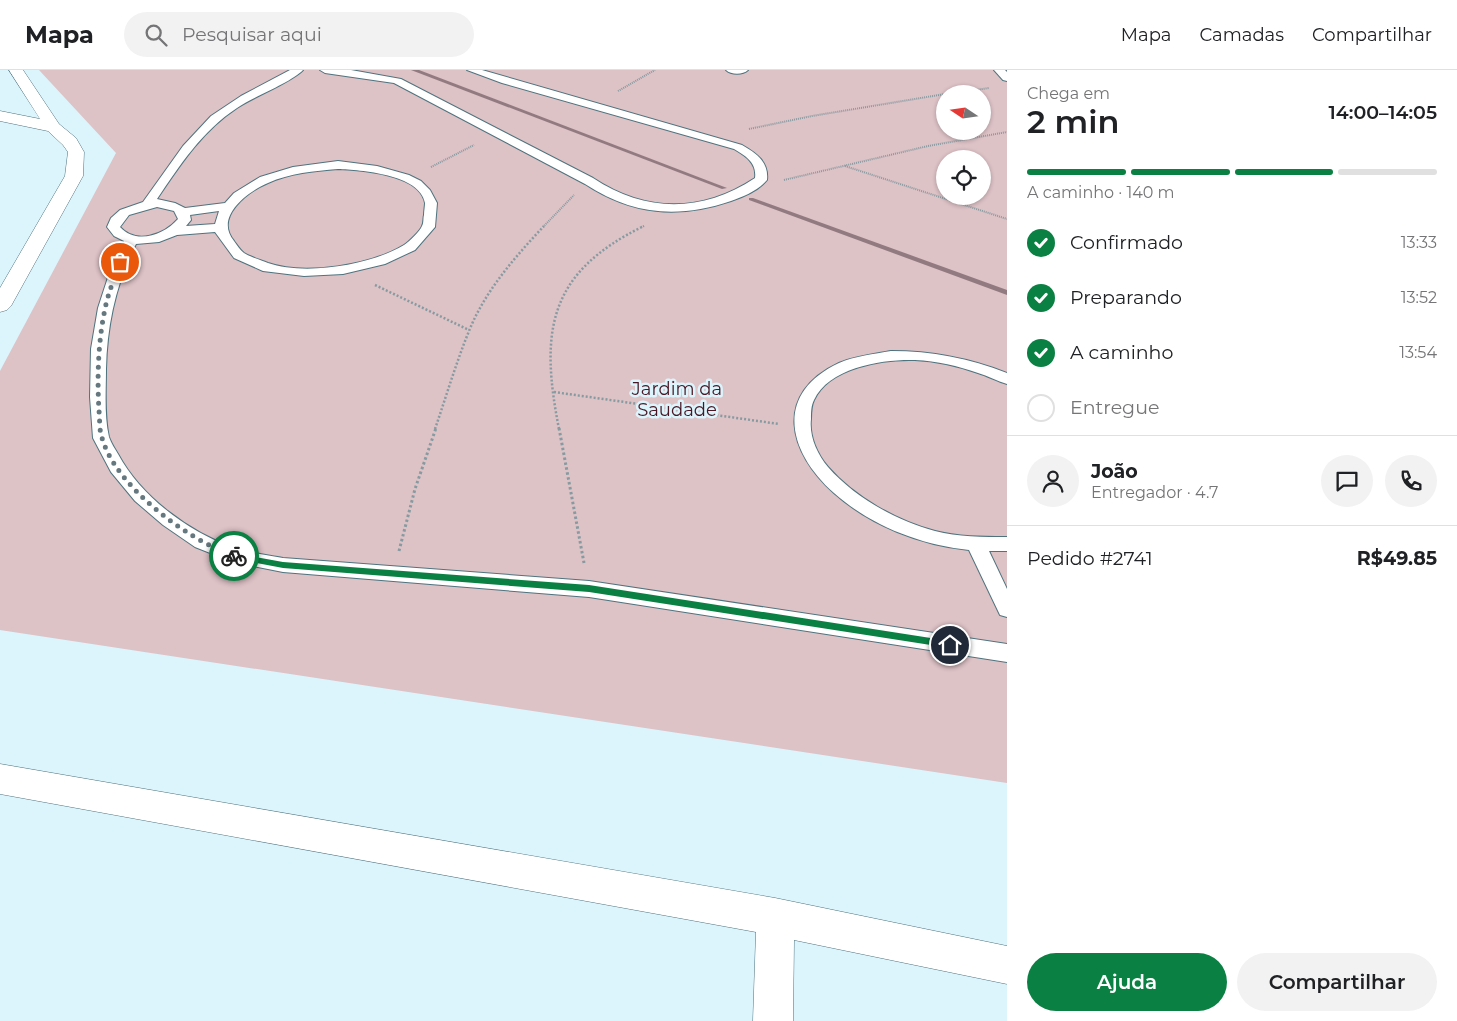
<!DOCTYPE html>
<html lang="pt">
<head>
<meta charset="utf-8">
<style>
  :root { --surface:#fff; --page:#f2f2f2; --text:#202124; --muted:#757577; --line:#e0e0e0; --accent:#0b8043 }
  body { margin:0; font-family:Montserrat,sans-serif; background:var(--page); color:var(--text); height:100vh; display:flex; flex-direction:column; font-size:19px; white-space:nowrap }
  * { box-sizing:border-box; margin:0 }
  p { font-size:16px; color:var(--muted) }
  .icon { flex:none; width:28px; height:28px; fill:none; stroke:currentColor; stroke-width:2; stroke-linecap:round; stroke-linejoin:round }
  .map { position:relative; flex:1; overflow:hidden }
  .side { display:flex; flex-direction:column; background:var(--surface); width:450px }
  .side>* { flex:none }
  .needle { width:32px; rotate:283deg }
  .fabs { position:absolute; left:936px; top:15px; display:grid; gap:10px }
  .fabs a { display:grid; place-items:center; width:55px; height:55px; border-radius:50%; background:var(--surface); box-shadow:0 1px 4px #0004; font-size:25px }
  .pin { position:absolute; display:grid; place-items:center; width:42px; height:42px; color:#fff; margin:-21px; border:2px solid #fff; border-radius:50%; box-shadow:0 1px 5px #0007 }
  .courier { position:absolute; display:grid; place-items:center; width:50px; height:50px; margin:-25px; border:4px solid #0b8043; border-radius:50%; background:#fff; color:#222; box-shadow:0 1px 6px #0007 }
  .overview em { font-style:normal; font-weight:600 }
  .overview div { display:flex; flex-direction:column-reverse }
  .overview { display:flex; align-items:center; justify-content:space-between; height:85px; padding:0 20px }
  h1 { font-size:32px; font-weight:600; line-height:38px }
  .bar { display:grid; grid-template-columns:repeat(4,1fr); gap:8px 5px; align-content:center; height:60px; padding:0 20px }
  .bar i { height:6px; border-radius:4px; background:var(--line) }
  .bar .on { background:var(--accent) }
  .bar p { grid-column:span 4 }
  .line { display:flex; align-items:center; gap:12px; padding:0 20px; border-top:1px solid var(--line) }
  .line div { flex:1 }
  .round { display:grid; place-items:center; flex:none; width:52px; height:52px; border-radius:26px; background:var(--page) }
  ol { padding:0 20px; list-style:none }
  li { display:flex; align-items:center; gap:15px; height:55px }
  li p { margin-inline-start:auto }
  li .icon { padding:5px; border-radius:50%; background:var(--accent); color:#fff; stroke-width:4 }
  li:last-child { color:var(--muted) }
  li i { width:28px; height:28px; border:2px solid var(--line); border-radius:50% }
  .button { display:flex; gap:10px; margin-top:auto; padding:10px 20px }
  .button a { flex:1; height:58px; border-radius:30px; background:var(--accent); color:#fff; font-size:20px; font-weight:600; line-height:58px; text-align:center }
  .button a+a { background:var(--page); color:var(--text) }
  header { display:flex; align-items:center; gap:30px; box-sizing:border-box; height:70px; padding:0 25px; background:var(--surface); border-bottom:1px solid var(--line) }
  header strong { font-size:24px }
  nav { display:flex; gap:28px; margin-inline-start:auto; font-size:18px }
  .search { width:350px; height:45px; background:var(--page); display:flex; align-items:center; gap:12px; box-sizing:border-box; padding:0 18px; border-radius:28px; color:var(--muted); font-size:19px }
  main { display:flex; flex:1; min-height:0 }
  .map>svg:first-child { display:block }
</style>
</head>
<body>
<header>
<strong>Mapa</strong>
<div class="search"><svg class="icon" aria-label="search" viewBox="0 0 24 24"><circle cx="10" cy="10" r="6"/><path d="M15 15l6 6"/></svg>Pesquisar aqui</div>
<nav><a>Mapa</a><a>Camadas</a><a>Compartilhar</a></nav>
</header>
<main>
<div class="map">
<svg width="1007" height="951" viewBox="0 0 1007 951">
  <rect width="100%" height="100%" fill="#dcf4fc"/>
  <path fill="#ddc2c6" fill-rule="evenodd" d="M39 0H1007V713L0 560V301L116 83ZM945 24H982V61H945ZM945 89H982V126H945Z"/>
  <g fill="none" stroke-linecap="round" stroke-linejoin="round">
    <g fill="#917b81" fill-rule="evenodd">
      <path d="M411 0H419L727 118 722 119Z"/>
      <path d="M749 128H753L1007 220V225L749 130Z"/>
    </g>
    <defs>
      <g id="service">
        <path d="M290 0H303C292 12 253 27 237 38 202 61 180 95 157 129L175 133 185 138 225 133 234 123 260 107 293 97 338 91 377 96 409 105 421 111 430 120 437 133 435 157 415 180 385 194 343 204 304 206 263 201 234 188 215 162 177 165 159 172 136 174C116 213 107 255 106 299 106 320 104 346 109 367 111 373 115 379 118 384 141 427 189 462 234 478 250 483 267 485 283 488L589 511 1007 574V592L589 527 283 502 233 492 195 477 163 455 135 431 111 402 93 368 90 327 91 279 98 238 113 192 124 171 114 166 107 157 111 148 120 140 143 132 183 76 211 46 241 26ZM338 99C360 100 420 104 425 133 425 136 424 141 424 145 423 148 424 153 422 156 420 161 409 172 404 175 371 195 305 206 268 193 261 190 250 187 244 183 240 180 237 175 234 171 214 147 247 122 268 113 290 103 314 101 338 99ZM157 137 174 141 178 149C164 165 136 175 120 157L129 145ZM219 141 215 154 186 156 191 150 190 145Z"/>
        <path d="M320 0H351L401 9 593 108C646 143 702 143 755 108 757 93 746 86 734 79L502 13 467 0H482L742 75C756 83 769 92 767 110 759 120 743 127 731 131 678 149 632 145 585 114L394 13 325 3Z"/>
        <path d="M726 0H748C743 5 731 5 726 0Z"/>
        <path d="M994 0H1005L1007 2V11L1003 10Z"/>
        <path d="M891 281C932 281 969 288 1007 303V314C997 311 988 306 978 303 958 296 937 291 915 290 884 289 829 297 814 330 811 336 811 342 811 349 809 366 817 384 828 397 854 427 897 451 935 461 958 467 983 467 1007 467V481H989L1007 519V547L1000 545 969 480C921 475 871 456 834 423 788 382 773 324 839 293 855 286 874 284 891 281Z"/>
      </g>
      <g id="minor">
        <path d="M9 0H23L59 54 76 68 84 82 83 106 11 236 7 240 0 242V218L65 106 68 82 63 75 48 61 0 51V41L40 49Z"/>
        <path d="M0 694 775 828 1007 876V914L794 870 793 951H753L756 862 0 724Z"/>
      </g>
    </defs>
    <use href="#service" stroke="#4f737e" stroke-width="2"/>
    <use href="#minor" stroke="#4f737e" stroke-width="1"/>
    <g stroke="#869ba1" stroke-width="2" stroke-dasharray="1 1" stroke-linecap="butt">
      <path d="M618 21 655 0"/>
      <path d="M950 24 989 18"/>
      <path d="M749 59 812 46 945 24"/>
      <path d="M845 96 1007 149"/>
      <path d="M431 97 474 75"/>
      <path d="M784 110 928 76 1007 62"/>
      <path d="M543 157 574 125"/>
      <path d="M641 157 644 156"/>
    </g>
    <g stroke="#869ba1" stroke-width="2.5" stroke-dasharray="2 2" stroke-linecap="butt">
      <path d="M375 215 469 260"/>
      <path d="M554 322 779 354"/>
      <path d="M435 359C446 327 456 293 469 261 485 221 515 187 544 156"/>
      <path d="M559 359C540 262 547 203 644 156"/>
    </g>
    <g stroke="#869ba1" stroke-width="3" stroke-dasharray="2.5 2.5" stroke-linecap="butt">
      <path d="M559 358 584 493"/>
      <path d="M399 481 415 419 436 358"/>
    </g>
    <use href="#service" fill="#fff" fill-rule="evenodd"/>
    <use href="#minor" fill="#fff" fill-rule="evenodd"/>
  </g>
  <path fill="#0b8043" d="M234 483 283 492 589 515 950 571 954 575 950 578 589 522 283 498 231 488 230 486Z"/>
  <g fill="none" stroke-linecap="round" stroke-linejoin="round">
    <path stroke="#66787f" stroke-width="5" stroke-dasharray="0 9" d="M120 192C115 207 108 223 105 239 98 272 97 308 99 341 100 349 99 360 102 368 116 417 188 470 234 486"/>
  </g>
  <g text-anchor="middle" stroke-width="5" stroke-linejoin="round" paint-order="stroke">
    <g font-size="18" fill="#491724" stroke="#dcf4fc">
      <text x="677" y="325">Jardim da<tspan x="677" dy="21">Saudade</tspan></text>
    </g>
  </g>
</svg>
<div class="fabs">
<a><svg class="needle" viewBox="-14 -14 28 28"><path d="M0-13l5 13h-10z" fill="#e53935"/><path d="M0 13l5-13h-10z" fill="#757577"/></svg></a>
<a><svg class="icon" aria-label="locate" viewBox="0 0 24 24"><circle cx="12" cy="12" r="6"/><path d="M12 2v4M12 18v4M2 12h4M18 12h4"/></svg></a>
</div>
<div class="pin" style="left:120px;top:192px;background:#ea580c"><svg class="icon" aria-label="bag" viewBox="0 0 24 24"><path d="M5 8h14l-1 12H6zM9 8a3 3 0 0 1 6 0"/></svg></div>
<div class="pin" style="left:950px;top:575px;background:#1f2937"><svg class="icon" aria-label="home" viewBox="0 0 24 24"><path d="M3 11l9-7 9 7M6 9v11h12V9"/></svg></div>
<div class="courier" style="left:234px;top:486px"><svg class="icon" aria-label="bike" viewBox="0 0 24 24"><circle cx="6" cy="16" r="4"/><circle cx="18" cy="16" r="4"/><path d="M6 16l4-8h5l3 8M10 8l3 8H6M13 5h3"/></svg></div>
</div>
<section class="side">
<div class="overview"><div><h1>2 min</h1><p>Chega em</p></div><em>14:00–14:05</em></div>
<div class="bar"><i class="on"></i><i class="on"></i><i class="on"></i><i></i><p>A caminho · 140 m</p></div>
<ol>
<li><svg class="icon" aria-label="check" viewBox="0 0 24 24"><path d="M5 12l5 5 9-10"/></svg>Confirmado<p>13:33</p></li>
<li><svg class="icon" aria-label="check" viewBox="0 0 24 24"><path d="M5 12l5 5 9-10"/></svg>Preparando<p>13:52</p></li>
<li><svg class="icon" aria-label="check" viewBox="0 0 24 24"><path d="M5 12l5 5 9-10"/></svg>A caminho<p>13:54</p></li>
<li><i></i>Entregue</li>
</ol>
<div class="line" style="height:90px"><a class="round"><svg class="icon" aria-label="person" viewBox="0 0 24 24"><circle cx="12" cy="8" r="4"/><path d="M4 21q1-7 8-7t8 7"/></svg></a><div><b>João</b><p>Entregador · 4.7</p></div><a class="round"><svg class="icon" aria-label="chat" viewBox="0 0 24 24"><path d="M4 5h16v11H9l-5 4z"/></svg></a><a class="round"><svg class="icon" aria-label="phone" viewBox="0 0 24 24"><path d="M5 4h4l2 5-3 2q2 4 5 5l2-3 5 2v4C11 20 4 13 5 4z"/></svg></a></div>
<div class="line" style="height:65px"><div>Pedido #2741</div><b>R$49.85</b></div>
<div class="button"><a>Ajuda</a><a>Compartilhar</a></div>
</section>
</main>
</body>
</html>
